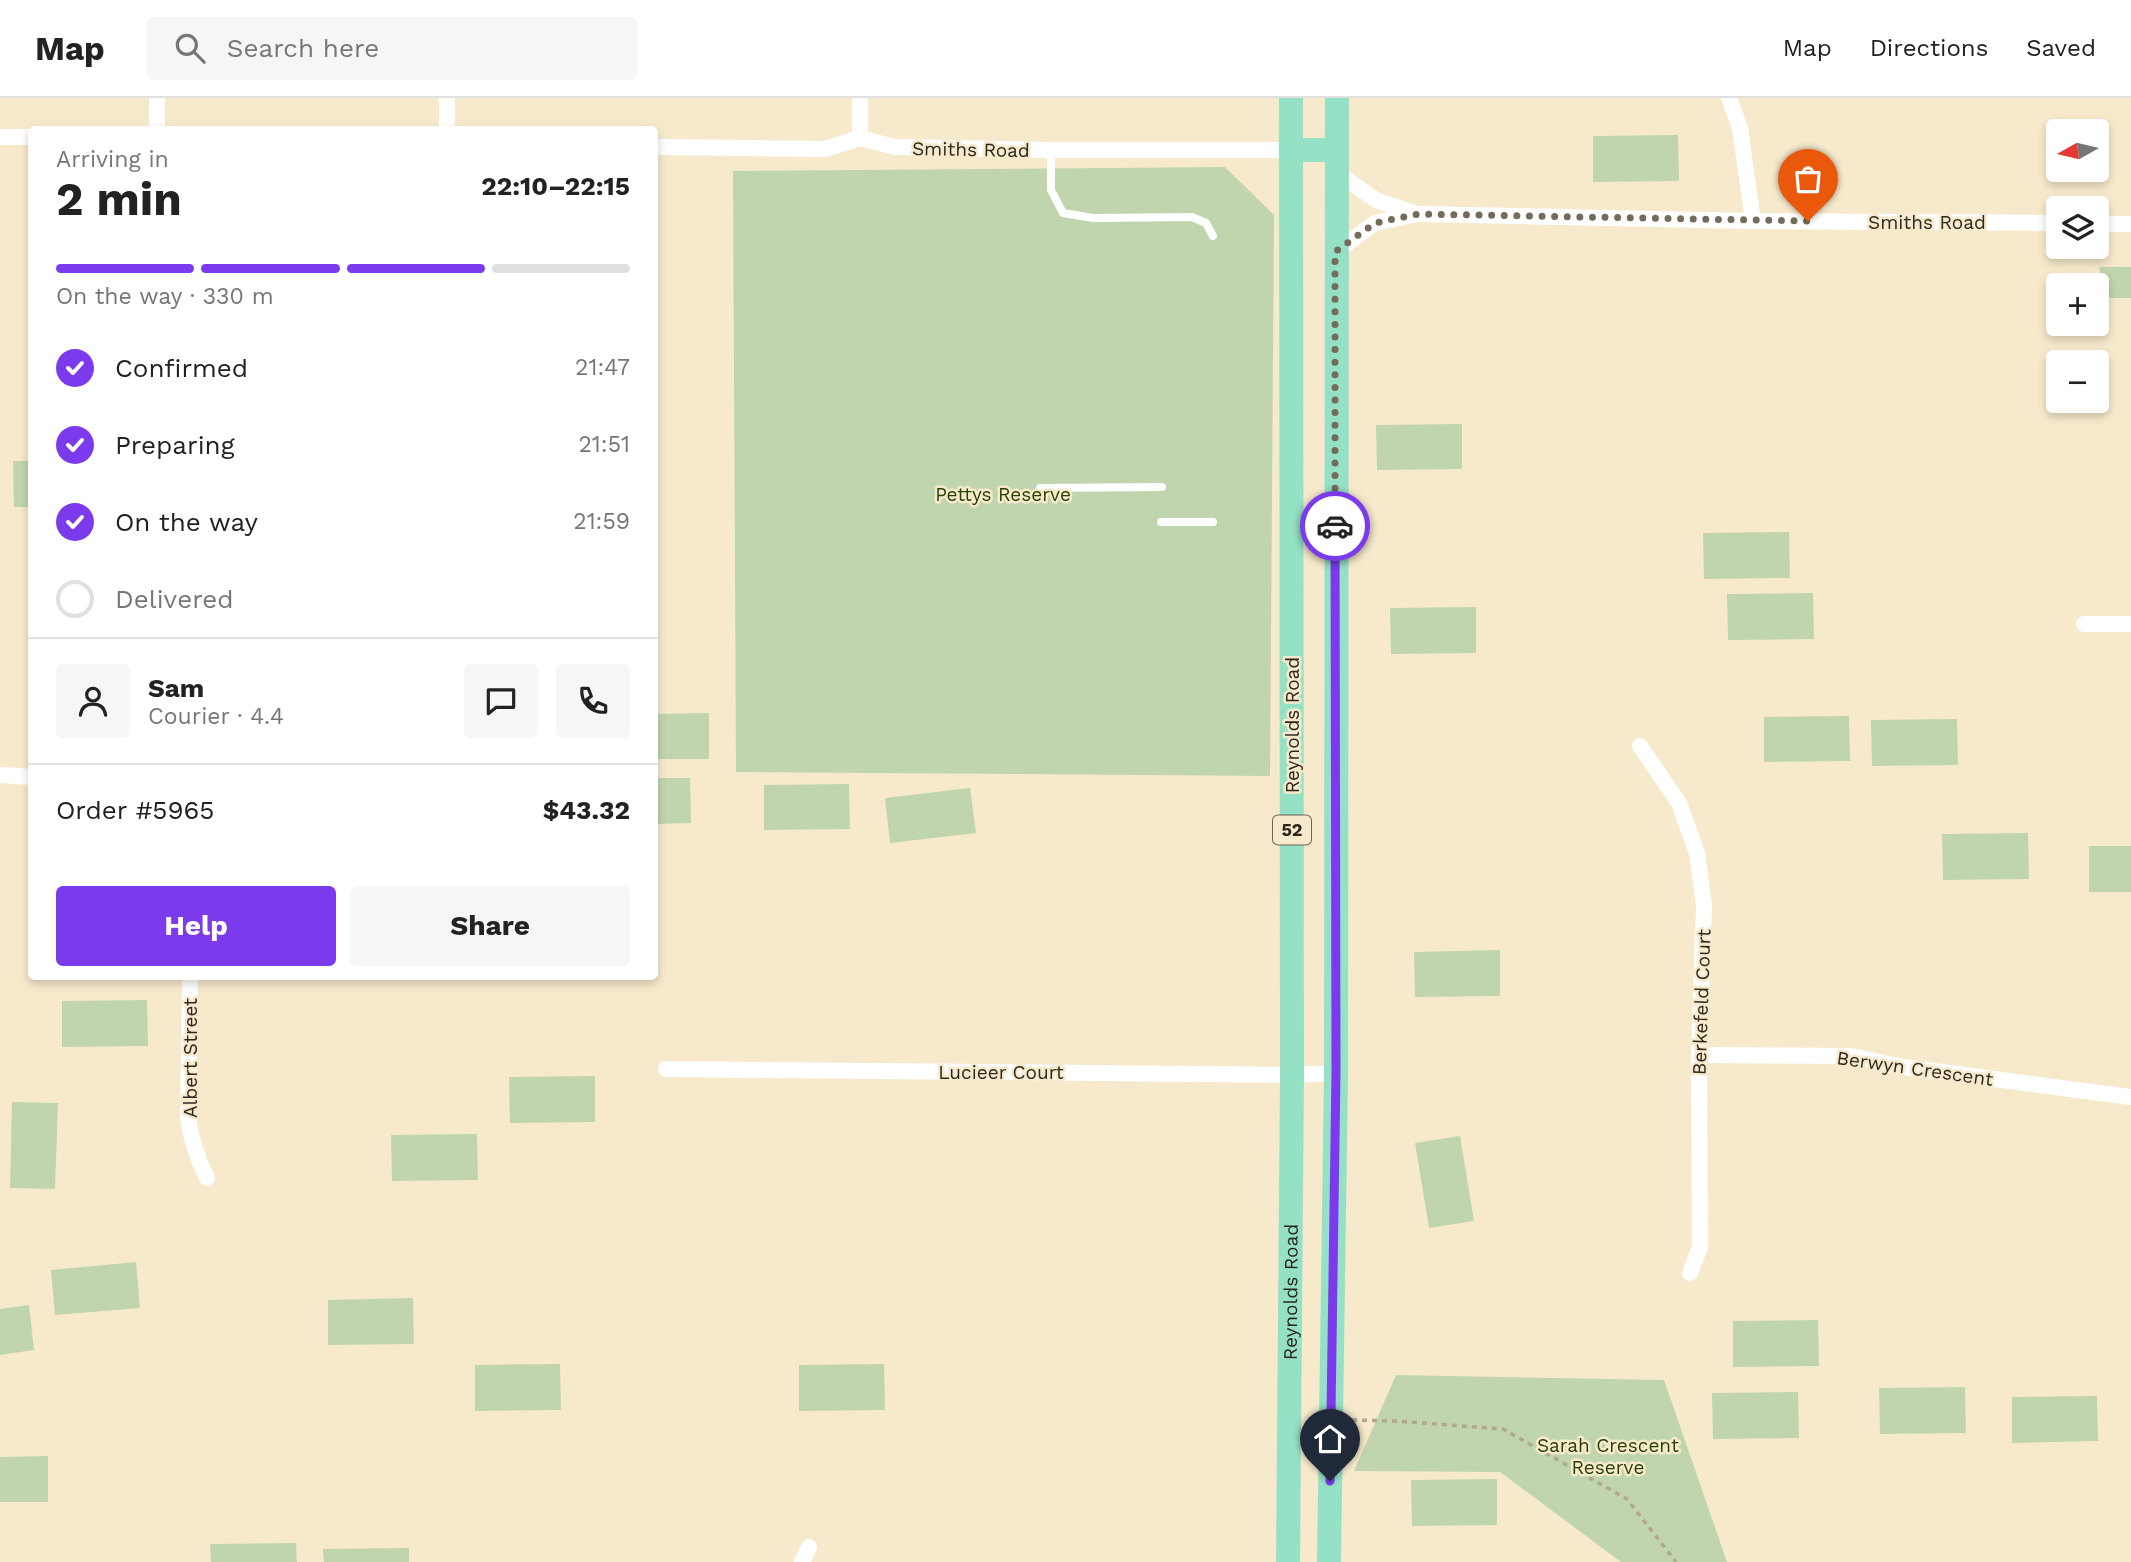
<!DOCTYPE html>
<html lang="en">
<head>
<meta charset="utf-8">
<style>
  :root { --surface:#fff; --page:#f6f6f6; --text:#222; --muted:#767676; --line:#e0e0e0; --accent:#7c3aed }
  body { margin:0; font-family:"Work Sans",sans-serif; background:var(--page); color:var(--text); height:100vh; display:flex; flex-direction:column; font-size:26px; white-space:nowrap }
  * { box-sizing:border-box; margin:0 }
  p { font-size:23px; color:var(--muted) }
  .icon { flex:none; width:38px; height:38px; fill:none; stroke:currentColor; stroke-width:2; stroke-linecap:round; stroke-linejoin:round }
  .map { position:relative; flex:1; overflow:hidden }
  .side { position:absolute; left:28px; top:28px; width:630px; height:854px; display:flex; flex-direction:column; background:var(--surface); border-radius:7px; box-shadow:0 4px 10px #0003 }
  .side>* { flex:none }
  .needle { width:46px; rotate:262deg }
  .buttons { position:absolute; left:2046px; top:21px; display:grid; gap:14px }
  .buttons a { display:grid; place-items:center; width:63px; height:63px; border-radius:7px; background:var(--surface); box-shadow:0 4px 10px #0003; font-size:35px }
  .pin { position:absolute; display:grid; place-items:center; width:60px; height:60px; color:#fff; margin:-72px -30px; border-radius:50% 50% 50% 0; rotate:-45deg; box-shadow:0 0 7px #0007 }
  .pin .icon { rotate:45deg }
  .courier { position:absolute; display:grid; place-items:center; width:70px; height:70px; margin:-35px; border:5px solid #7c3aed; border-radius:50%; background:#fff; color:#222; box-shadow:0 2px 9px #0007 }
  .headline em { font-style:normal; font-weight:700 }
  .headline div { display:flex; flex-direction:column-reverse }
  .headline { display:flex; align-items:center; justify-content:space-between; height:119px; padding:0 28px }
  h1 { font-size:46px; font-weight:700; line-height:52px }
  .bar { display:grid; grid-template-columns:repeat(4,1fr); gap:10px 7px; align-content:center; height:84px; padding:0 28px }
  .bar i { height:9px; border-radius:5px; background:var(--line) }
  .bar .active { background:var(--accent) }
  .bar p { grid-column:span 4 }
  .line { display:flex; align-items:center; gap:18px; padding:0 28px; border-top:2px solid var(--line) }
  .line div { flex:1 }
  .round { display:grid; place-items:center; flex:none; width:74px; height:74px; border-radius:7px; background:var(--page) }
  ol { padding:0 28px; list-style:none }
  li { display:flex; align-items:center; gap:21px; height:77px }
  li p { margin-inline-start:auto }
  li .icon { padding:7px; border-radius:50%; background:var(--accent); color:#fff; stroke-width:4 }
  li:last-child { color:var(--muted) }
  li i { width:38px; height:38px; border:4px solid var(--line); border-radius:50% }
  .button { display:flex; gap:14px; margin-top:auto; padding:14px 28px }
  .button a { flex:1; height:80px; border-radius:7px; background:var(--accent); color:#fff; font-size:28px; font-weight:700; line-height:80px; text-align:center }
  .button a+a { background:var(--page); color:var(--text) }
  header { display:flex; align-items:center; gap:42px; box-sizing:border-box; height:98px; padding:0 35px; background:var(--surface); border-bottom:2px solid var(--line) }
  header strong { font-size:33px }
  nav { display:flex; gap:38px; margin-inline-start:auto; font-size:24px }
  .search { width:490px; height:63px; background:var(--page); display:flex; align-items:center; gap:18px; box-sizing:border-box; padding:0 24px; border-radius:7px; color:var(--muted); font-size:26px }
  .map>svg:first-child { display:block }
</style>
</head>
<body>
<header>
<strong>Map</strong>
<div class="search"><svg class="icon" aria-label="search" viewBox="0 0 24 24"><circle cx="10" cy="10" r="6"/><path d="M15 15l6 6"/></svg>Search here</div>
<nav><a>Map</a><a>Directions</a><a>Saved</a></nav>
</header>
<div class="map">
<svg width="2131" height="1464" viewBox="0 0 2131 1464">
  <rect width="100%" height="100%" fill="#f7eacc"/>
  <g fill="#c0d5ad">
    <path d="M1678 37 1679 83 1593 84V38Z"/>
    <path d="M1225 69 1274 117 1270 678 736 674 733 73Z"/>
    <path d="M2100 169H2131V200H2099Z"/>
    <path d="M1462 326V371L1377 372 1376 327Z"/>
    <path d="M13 363H31V409H14Z"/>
    <path d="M1789 434 1790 480 1704 481 1703 435Z"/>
    <path d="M1813 495 1814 541 1728 542 1727 496Z"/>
    <path d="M1476 509V555L1391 556 1390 510Z"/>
    <path d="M709 615V661H655V616Z"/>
    <path d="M1849 618 1850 663 1764 664V619Z"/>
    <path d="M1957 621 1958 667 1872 668 1871 622Z"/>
    <path d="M654 680H690L691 725 655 726Z"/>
    <path d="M849 686 850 731 764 732V687Z"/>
    <path d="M970 690 976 735 890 745 885 700Z"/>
    <path d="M2028 735 2029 781 1943 782 1942 736Z"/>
    <path d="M2131 748V794H2089V748Z"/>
    <path d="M1500 852V898L1415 899 1414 854Z"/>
    <path d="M147 902 148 948 62 949V903Z"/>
    <path d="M595 978V1024L510 1025 509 979Z"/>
    <path d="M12 1004 58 1005 55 1091 10 1090Z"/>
    <path d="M477 1036 478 1082 392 1083 391 1037Z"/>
    <path d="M1460 1038 1474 1123 1429 1130 1415 1045Z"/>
    <path d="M136 1164 140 1210 55 1217 51 1172Z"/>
    <path d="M413 1200 414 1246 328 1247V1202Z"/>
    <path d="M29 1207 34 1252 0 1257V1211Z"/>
    <path d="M1818 1222 1819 1268 1733 1269V1223Z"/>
    <path d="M560 1266 561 1312 475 1313V1267Z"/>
    <path d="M884 1266 885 1312 799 1313V1267Z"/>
    <path d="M1396 1277 1664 1282 1727 1464H1621L1500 1374 1354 1373Z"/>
    <path d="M1965 1289 1966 1335 1880 1336 1879 1290Z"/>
    <path d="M1798 1294 1799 1340 1713 1341 1712 1295Z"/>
    <path d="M2097 1298 2098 1343 2012 1345V1299Z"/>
    <path d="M48 1358V1404H0V1359Z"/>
    <path d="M1497 1381V1427L1412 1428 1411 1382Z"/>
    <path d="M296 1445 297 1464H211L210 1446Z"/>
    <path d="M409 1450V1464H324L323 1451Z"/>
  </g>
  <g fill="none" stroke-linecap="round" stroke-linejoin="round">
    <path stroke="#b1a68f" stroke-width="3.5" stroke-dasharray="5 5" stroke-linecap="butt" d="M1352 1322 1395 1323 1503 1331 1627 1401 1676 1464"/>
    <g stroke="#fff" stroke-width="8">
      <path d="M1051 52V92L1063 115 1093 120 1192 119 1206 125 1213 138"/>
      <path d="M1040 390 1162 389"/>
      <path d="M1161 424H1213"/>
    </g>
    <g stroke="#fff" stroke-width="16">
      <path d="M157 0V29"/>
      <path d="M447 0V32"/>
      <path d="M1729 0 1740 30 1753 123"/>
      <path d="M0 39H32"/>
      <path d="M860 40V0"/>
      <path d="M654 49 825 51 860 40 895 49 1051 52H1291"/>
      <path d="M1336 74 1376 102 1417 116"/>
      <path d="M2096 126H2131"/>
      <path d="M1335 154 1375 125 1417 116 1753 123 2058 125"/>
      <path d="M2084 526H2131"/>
      <path d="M1640 648 1679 705 1697 755 1704 807 1699 957 1700 1149 1690 1175"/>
      <path d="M0 677 32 679"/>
      <path d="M190 878 188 1020C191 1043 197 1060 207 1080"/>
      <path d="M1699 957 1851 958 1903 969 2131 999"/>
      <path d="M666 971 1292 977 1336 975"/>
      <path d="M802 1464 809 1449"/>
    </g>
    <g stroke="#95e1c5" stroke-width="24">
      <path d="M1291 52H1336"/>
      <path id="s1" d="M1288 1464 1292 977 1291 0"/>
      <path d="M1329 1464 1336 975 1337 0"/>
    </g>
  </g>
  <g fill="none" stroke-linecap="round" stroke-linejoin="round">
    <path stroke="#746c5a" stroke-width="7" stroke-dasharray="0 12.6" d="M1335 428V154L1375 125 1418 116 1808 123"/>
    <path stroke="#7c3aed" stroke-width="9" d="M1330 1383 1336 975 1335 428"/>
  </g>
  <g text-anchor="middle" stroke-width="5" stroke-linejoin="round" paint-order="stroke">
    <rect fill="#f7eacc" stroke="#6a6252" stroke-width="2" x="1273" y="717.5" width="38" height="29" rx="5"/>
    <g font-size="18" font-weight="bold" fill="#2d281d">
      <text x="1292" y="738">52</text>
    </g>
    <g font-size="19" fill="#2d281d" stroke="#f7eacc">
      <text transform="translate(971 51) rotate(1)" y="7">Smiths Road</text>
      <text x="1927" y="131">Smiths Road</text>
      <text transform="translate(1292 627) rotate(-90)" y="7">Reynolds Road</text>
      <text transform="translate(1701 904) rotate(-88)" y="7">Berkefeld Court</text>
      <text transform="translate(190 960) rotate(-90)" y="7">Albert Street</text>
      <text transform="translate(1915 970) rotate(8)" y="7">Berwyn Crescent</text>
      <text x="1001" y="981">Lucieer Court</text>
      <text dy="7" stroke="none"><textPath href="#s1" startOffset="270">Reynolds Road</textPath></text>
    </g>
    <g font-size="19" fill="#274100" stroke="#f7eacc">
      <text x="1003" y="403">Pettys Reserve</text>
      <text x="1608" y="1354">Sarah Crescent<tspan x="1608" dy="22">Reserve</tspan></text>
    </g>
  </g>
</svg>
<div class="buttons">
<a><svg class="needle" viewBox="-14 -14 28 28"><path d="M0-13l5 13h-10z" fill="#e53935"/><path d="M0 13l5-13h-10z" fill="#767676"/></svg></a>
<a><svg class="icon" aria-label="layers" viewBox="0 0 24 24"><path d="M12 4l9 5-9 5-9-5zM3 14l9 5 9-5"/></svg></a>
<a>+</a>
<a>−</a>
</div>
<div class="pin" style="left:1808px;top:123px;background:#ea580c"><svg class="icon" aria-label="bag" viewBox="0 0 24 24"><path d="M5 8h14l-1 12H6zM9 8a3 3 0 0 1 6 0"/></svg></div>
<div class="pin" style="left:1330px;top:1383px;background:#1f2937"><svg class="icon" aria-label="home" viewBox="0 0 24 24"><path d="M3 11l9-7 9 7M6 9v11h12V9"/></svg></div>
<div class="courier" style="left:1335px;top:428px"><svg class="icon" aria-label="car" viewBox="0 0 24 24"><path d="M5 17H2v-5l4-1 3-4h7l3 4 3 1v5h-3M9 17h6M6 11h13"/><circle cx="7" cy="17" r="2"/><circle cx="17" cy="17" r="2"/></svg></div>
<section class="side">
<div class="headline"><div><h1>2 min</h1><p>Arriving in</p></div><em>22:10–22:15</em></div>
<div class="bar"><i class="active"></i><i class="active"></i><i class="active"></i><i></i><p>On the way · 330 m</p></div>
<ol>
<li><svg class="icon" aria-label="check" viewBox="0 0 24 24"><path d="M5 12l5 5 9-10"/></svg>Confirmed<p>21:47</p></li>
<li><svg class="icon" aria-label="check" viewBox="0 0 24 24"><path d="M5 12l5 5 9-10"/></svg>Preparing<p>21:51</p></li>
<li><svg class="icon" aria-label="check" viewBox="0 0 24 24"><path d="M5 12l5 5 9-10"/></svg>On the way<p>21:59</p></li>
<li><i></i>Delivered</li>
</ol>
<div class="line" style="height:126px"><a class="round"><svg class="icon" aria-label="person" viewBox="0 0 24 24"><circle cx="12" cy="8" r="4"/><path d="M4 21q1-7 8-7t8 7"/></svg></a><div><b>Sam</b><p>Courier · 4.4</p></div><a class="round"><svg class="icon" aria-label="chat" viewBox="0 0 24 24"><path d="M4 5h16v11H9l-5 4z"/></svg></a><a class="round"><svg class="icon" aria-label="phone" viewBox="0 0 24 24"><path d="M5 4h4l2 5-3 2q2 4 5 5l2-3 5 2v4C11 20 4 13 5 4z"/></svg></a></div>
<div class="line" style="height:91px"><div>Order #5965</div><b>$43.32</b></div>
<div class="button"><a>Help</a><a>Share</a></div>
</section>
</div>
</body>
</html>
